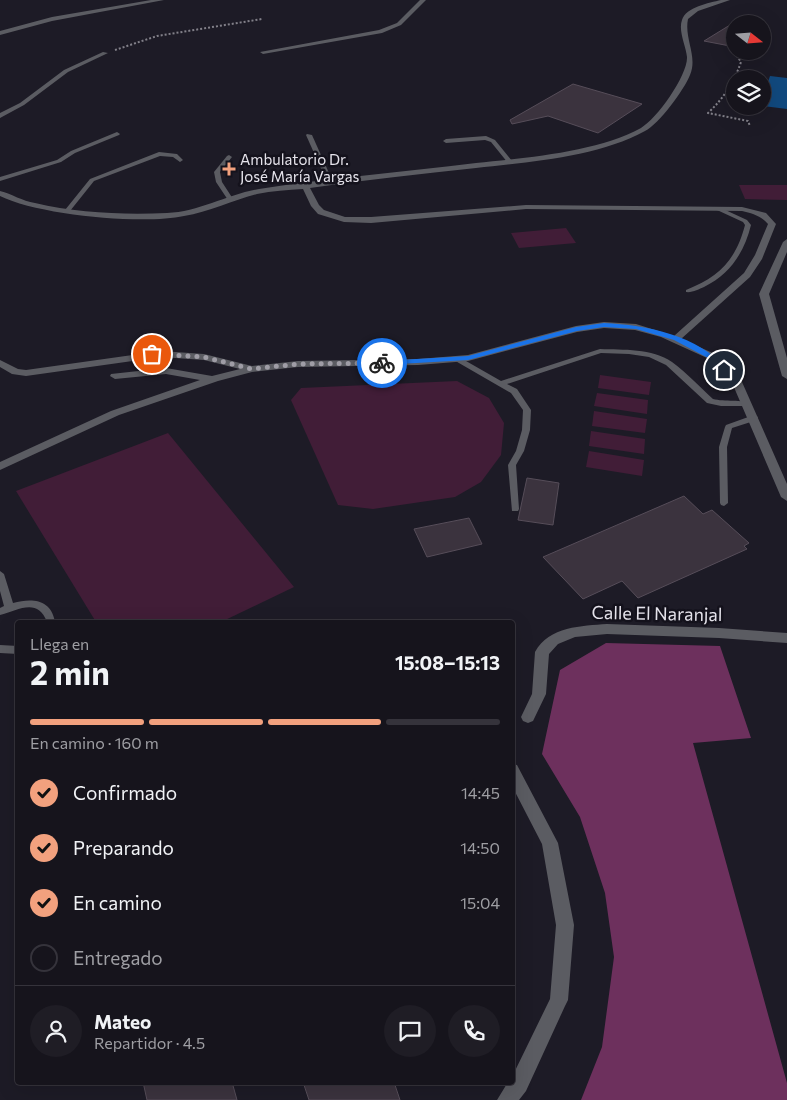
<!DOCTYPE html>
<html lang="es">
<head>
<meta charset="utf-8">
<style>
  :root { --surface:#16141c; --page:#1f1d25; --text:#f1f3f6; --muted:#9e9ea3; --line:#35333b; --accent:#f2a17e }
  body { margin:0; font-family:Commissioner,sans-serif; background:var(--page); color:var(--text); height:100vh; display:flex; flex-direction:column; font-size:19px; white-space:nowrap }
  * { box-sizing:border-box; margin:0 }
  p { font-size:16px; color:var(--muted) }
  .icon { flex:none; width:28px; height:28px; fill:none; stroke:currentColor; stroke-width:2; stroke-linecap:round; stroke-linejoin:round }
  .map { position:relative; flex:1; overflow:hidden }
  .panel { position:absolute; left:15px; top:620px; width:500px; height:465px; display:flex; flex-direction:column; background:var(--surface); border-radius:5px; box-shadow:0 5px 20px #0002,0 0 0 1px var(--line) }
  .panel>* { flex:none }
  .needle { width:32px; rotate:107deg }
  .buttons { position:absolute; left:726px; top:15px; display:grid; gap:10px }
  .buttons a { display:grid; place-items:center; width:45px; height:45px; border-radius:50%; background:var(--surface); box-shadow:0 5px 20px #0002,0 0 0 1px var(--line); font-size:25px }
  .pin { position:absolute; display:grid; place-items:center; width:42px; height:42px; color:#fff; margin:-21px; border:2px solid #fff; border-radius:50%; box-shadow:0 1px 5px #0007 }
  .courier { position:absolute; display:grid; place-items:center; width:50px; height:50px; margin:-25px; border:4px solid #1a73e8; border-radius:50%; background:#fff; color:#222; box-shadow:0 1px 6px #0007 }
  .head em { font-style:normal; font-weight:700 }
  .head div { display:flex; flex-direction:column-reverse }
  .head { display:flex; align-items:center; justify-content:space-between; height:85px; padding:0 15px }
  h1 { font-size:32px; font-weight:700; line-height:38px }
  .bar { display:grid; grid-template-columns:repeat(4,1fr); gap:8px 5px; align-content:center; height:60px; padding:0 15px }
  .bar i { height:6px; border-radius:4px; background:var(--line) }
  .bar .active { background:var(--accent) }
  .bar p { grid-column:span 4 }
  .line { display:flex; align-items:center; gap:12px; padding:0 15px; border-top:1px solid var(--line) }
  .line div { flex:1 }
  .round { display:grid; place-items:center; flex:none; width:52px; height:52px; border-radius:26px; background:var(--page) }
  ol { padding:0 15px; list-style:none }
  li { display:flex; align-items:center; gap:15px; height:55px }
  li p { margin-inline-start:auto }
  li .icon { padding:5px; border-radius:50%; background:var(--accent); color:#111; stroke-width:4 }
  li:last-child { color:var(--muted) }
  li i { width:28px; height:28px; border:2px solid var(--line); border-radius:50% }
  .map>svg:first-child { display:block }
</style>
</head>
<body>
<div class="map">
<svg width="787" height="1100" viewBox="0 0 787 1100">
  <rect width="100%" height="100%" fill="#1d1b26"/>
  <g fill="#411d37">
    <path d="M739 185H787V200L745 199Z"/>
    <path d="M566 228 576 243 519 248 511 233Z"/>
    <path d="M600 375 651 382 649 395 598 388Z"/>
    <path d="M457 381 489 398 504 423 501 455 481 482 455 497 373 509 338 505 291 400 301 388Z"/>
    <path d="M597 393 648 400 647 414 594 406Z"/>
    <path d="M594 411 647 419 645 433 592 426Z"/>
    <path d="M591 431 645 439 644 454 589 446Z"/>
    <path d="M168 433 294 587 221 622H96L16 491Z"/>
    <path d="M589 451 644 460 642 476 586 467Z"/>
  </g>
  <path fill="#6d305d" d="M606 643 720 646 751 738 693 743 787 1083V1100H581L602 1047 614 957 605 893 580 817 542 754 560 670Z"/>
  <path fill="#11497e" d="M770 76 787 78V109L763 106V97Z"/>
  <g fill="#3b333e" stroke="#564d59">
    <path d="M730 25 735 26V45L730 46 704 41Z"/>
    <path d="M573 84 642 104 598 133 548 116 512 124 510 120Z"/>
    <path d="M527 478 559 483 553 525 518 520Z"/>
    <path d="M684 496 703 514 712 510 749 543 744 546 747 549 638 598 622 581 583 599 543 557Z"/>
    <path d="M469 518 482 544 427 557 414 529Z"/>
    <path d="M143 1082H232L237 1100H147Z"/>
    <path d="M303 1082H394L400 1100H309Z"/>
  </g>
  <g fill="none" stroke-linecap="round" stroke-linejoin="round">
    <g stroke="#828089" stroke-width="2" stroke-dasharray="2 2" stroke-linecap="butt">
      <path d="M735 47 732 48 741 62C734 82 724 98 708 113L748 121 750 126"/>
      <path d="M115 50 157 36 262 19"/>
    </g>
    <g fill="#5b5c62" fill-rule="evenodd">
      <path d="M117 132 120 134 119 135 75 153 61 162 0 181V177L57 160 71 151Z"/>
      <path d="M307 134 312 135 333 182 332 183 327 182 306 135Z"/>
      <path d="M486 136 495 140 512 161V163H508L491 142 485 140 446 143 443 141 446 139Z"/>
      <path d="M159 152 177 154 183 160 180 162 173 157 160 156 94 181 70 211 65 210 90 179Z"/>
      <path d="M229 155 232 157 220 172 222 182 233 199 230 201 228 200 216 182 214 172 227 156Z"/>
      <path d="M717 208H721L747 220 751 225C744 253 730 274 704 287 699 289 692 293 686 292V290C719 277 736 260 745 225L743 222 717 210Z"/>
      <path d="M600 349C623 350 652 348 672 362 687 373 700 387 713 399 724 402 743 399 751 404L747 406H721L707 403 666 365 649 357 629 354 601 353 507 384 517 389 531 410 530 430 524 451 516 465 519 509 518 511H512L508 465 516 451 522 430 523 410 511 393 452 359 453 357H459L501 381Z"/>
      <path d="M751 416H757L758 418 757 420 732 428 727 447 728 503 724 506 721 505 720 503 719 447 725 427 726 425Z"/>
      <path d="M0 571 4 574 13 603C32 598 51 599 55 622H47C38 597 18 610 0 615V608L4 606 0 591Z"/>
      <path d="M0 645 18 646V654L0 653Z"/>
    </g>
    <g fill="#5b5c62" fill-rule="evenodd">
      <path d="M151 0H164L52 21 0 35V31L52 17Z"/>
      <path d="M420 0H426L401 25 382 33 263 54 260 52 379 30 397 23Z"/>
      <path d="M721 0H730L698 11 688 19C684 39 698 56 690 75 684 90 659 124 645 131 598 157 529 162 476 168 421 174 365 180 310 188L319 205 324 210 345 217H371L526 205 742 207 766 213 776 224 762 259 750 277 681 339 715 354 742 382 787 484V501L781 497 733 385 707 358 661 337 635 330 604 328 577 332 468 361 418 365 298 367 252 372 218 381 119 415 0 470V462L111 411 200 380 166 374 115 379 110 376 111 374 166 368 212 376 240 369 204 360 161 357 26 376 12 374 0 367V360L18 369 26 370 161 351 204 354 252 366 298 361 418 359 468 355 576 326 604 322 636 324 674 336 744 273 755 255 768 224C761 216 752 213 742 211L526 209 371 223 344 222 318 214 311 206 303 189C288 190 272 191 257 194 233 200 209 212 184 216 142 225 38 215 0 196V191C12 194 22 201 35 203 77 213 124 215 167 213 199 212 228 194 259 189 330 178 404 172 476 163 526 158 597 152 641 128 657 119 688 75 687 57 686 46 678 31 682 20 686 7 709 3 721 0Z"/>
      <path d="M103 52 108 53 68 72 24 105 0 118V113L20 103 64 70Z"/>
      <path d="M787 239V252L769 294 787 358V379L782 376 759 294 783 242Z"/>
      <path d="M607 624 719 628 787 633V643L719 638 607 634 575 637 558 644 549 654 546 694 533 721 528 723 523 721 521 717 532 694 535 652C549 626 582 626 607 624Z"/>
      <path d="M512 764 517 765 558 843 574 925 568 1000 565 1006 526 1091 519 1100H497L508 1082H512V1077L550 999 556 925 542 844 512 786Z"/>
    </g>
  </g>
  <path fill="#1a73e8" d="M604 323C647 325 698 335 728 370L722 372 708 358 674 340 636 329 604 327 577 331 468 360 382 365 378 363 382 361 468 356 576 327Z"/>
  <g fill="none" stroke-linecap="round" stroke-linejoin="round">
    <path stroke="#9f9da6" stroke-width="5" stroke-dasharray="0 9" d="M152 354 204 357 252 369 298 364 382 363"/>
  </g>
  <path fill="#f2a17e" stroke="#14121c" stroke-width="2" d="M226.5 161.5h5v5h5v5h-5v5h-5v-5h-5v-5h5z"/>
  <g text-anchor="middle" stroke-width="5" stroke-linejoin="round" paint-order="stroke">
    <g font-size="15" fill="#e5e3eb" stroke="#14121c" text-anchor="start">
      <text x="240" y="165">Ambulatorio Dr.<tspan x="240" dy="17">José María Vargas</tspan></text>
    </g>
    <g font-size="18" fill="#e5e3eb" stroke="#14121c">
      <text transform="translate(657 614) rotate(1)" y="6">Calle El Naranjal</text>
    </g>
  </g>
</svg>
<div class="buttons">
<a><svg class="needle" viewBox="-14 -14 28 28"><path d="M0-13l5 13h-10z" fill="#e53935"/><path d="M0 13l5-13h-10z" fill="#9e9ea3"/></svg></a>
<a><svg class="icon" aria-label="layers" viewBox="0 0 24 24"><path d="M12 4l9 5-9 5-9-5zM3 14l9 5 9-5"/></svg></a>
</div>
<div class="pin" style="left:152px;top:354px;background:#ea580c"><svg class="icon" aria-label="bag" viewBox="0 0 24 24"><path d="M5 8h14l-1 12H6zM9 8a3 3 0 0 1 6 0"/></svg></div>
<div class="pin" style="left:724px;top:370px;background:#1f2937"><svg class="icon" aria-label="home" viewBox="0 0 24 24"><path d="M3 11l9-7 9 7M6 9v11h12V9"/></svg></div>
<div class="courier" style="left:382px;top:363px"><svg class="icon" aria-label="bike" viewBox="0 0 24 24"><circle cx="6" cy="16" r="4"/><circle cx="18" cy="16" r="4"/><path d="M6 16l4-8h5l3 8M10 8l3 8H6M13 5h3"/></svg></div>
<section class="panel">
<div class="head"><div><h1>2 min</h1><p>Llega en</p></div><em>15:08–15:13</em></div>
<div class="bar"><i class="active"></i><i class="active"></i><i class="active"></i><i></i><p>En camino · 160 m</p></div>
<ol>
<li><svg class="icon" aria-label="check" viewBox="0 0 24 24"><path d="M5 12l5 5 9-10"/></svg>Confirmado<p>14:45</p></li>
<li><svg class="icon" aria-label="check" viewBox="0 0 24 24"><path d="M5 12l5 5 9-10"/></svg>Preparando<p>14:50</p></li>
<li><svg class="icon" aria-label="check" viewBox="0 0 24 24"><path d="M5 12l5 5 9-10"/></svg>En camino<p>15:04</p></li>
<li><i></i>Entregado</li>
</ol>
<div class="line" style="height:90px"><a class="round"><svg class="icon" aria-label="person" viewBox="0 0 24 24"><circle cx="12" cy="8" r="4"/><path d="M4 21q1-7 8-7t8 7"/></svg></a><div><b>Mateo</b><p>Repartidor · 4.5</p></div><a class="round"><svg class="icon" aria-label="chat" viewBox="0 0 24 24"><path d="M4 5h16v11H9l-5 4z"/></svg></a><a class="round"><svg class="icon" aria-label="phone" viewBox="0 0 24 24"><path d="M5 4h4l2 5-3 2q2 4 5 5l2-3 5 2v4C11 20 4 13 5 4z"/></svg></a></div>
</section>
</div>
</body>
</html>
